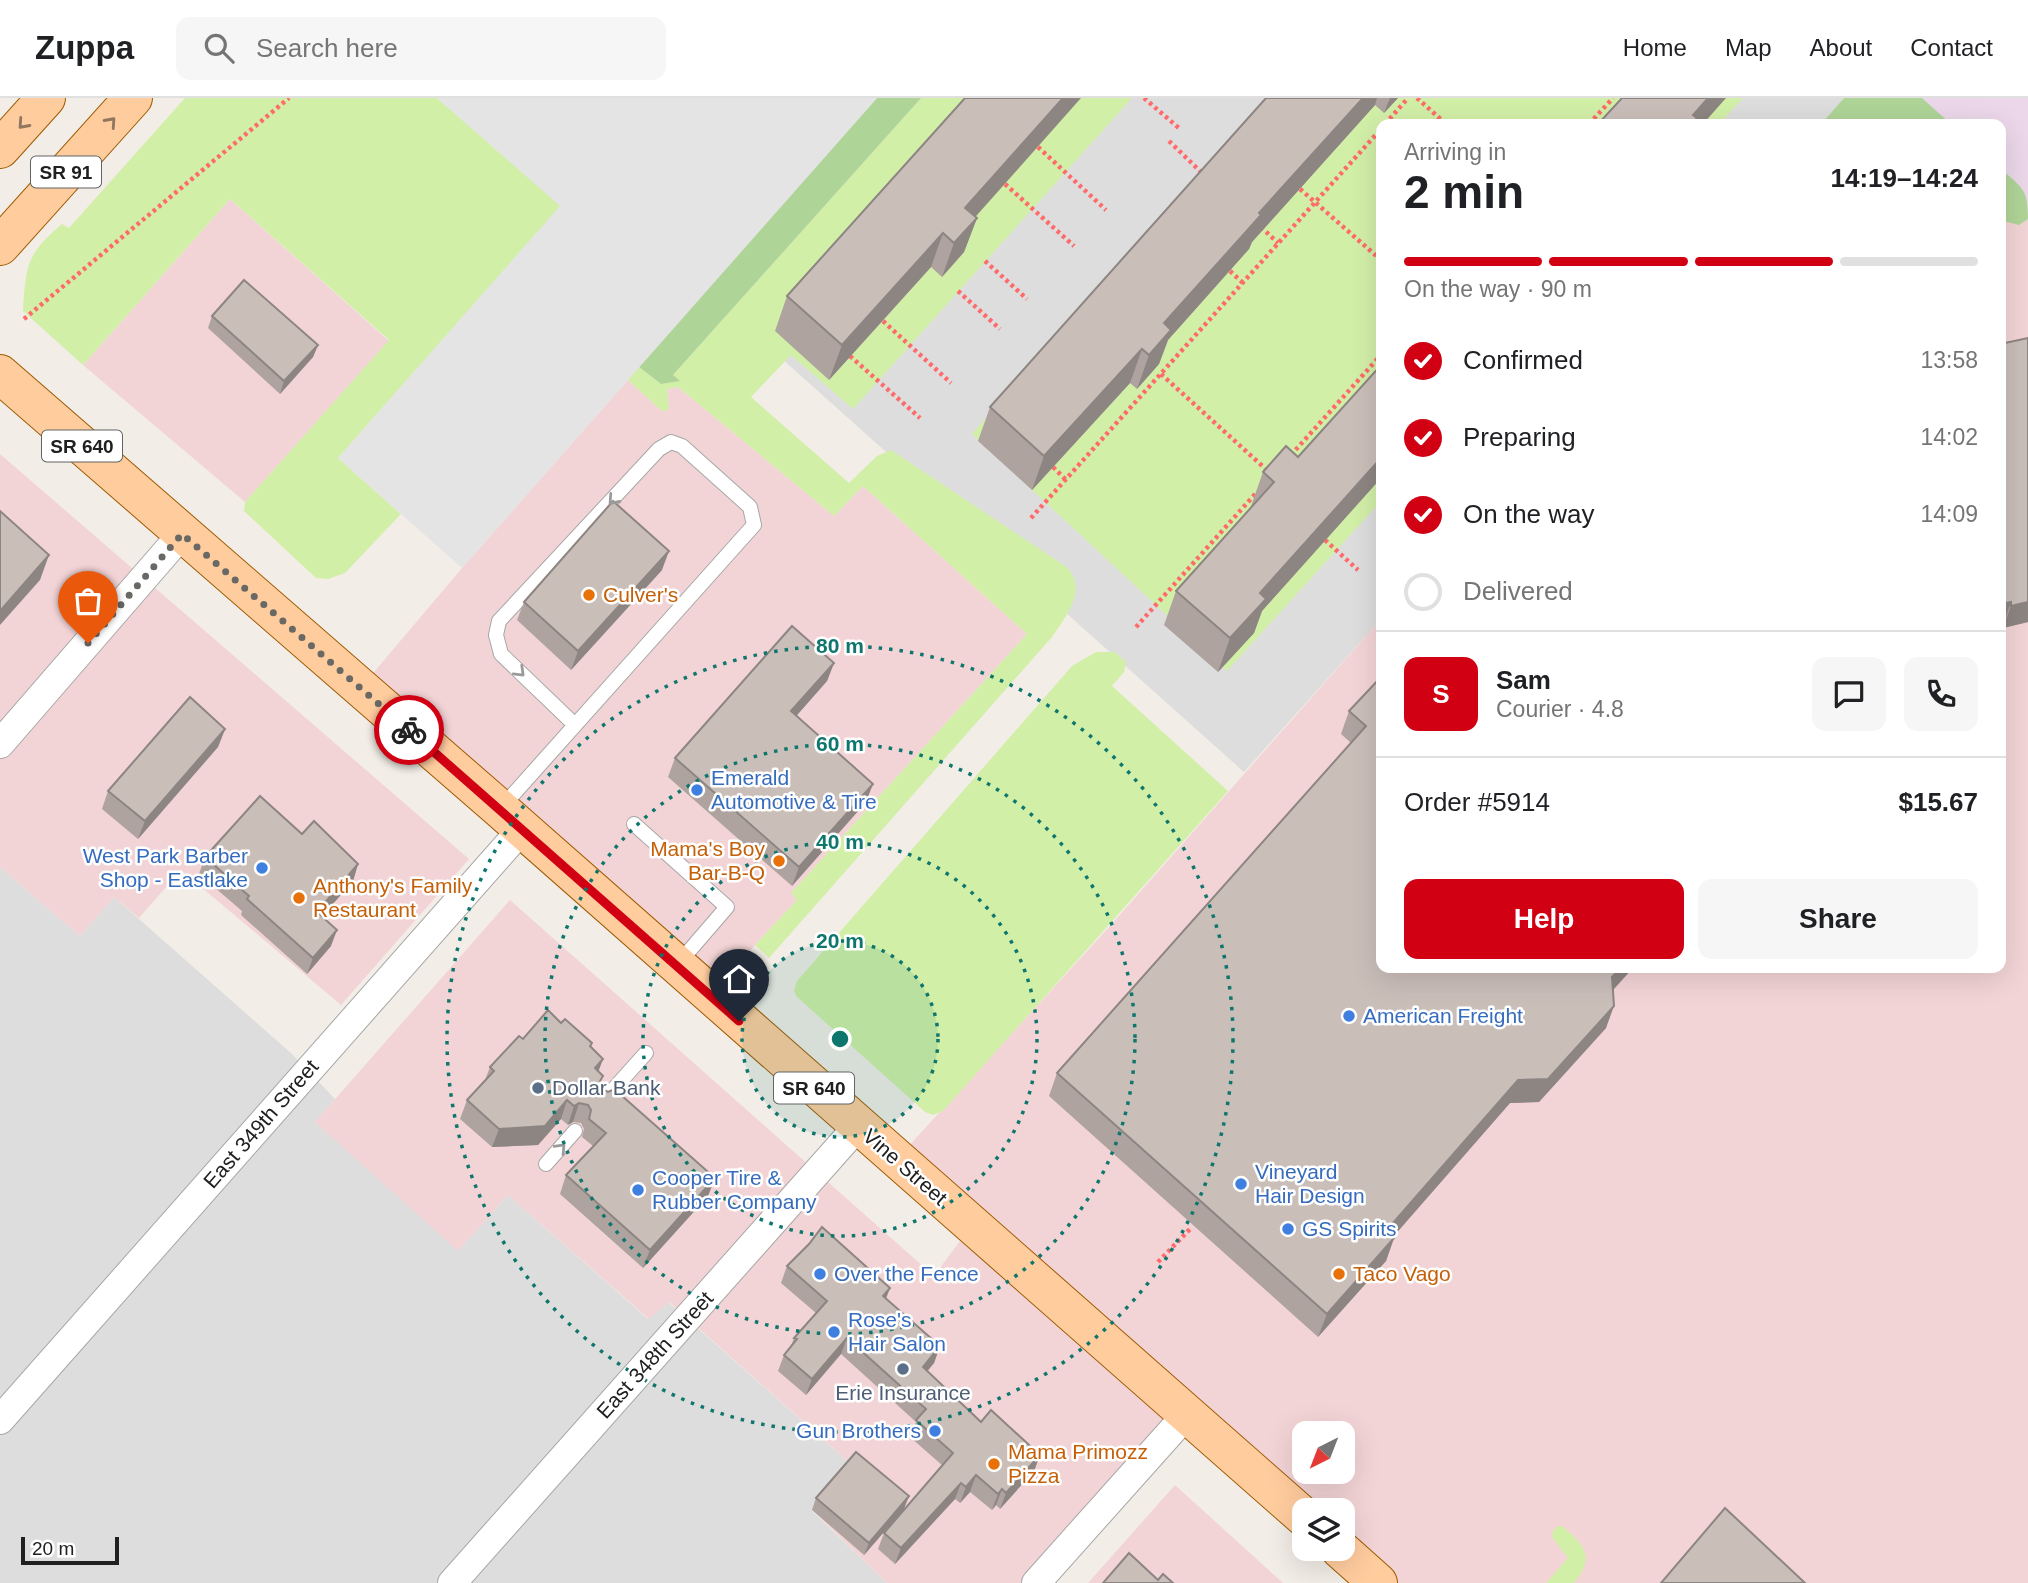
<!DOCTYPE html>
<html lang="en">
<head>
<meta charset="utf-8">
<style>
  :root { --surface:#fff; --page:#f6f6f6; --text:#202124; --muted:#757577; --line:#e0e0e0; --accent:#d10013 }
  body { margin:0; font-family:Arial,sans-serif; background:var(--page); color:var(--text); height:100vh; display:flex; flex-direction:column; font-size:26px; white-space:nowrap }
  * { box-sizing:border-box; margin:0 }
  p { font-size:23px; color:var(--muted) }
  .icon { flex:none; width:38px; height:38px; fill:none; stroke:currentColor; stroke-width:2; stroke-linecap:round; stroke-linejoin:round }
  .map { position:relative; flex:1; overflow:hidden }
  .side { position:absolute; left:1376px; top:21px; width:630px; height:854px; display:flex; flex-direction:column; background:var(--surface); border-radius:14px; box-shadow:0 7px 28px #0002 }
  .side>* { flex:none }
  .needle { width:46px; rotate:222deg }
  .tools { position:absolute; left:1292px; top:1323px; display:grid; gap:14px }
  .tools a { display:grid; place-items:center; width:63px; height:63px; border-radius:14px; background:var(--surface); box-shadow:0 7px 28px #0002; font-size:35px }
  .scale { position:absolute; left:21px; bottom:18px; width:98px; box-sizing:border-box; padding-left:7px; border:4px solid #202020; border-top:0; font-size:19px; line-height:24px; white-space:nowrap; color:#202020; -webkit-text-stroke:5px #fff; paint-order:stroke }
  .pin { position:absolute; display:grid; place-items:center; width:60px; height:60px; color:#fff; margin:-72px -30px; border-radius:50% 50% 50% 0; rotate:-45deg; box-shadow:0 0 7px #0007 }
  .pin .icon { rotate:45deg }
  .courier { position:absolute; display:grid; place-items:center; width:70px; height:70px; margin:-35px; border:5px solid #d10013; border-radius:50%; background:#fff; color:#222; box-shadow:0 2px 9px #0007 }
  .headline em { font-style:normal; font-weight:800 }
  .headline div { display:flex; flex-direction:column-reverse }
  .headline { display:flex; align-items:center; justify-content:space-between; height:119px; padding:0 28px }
  h1 { font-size:46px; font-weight:800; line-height:52px }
  .bar { display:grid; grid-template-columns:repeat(4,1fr); gap:10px 7px; align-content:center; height:84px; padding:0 28px }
  .bar i { height:9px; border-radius:5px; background:var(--line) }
  .bar .on { background:var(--accent) }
  .bar p { grid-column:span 4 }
  .line { display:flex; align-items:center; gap:18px; padding:0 28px; border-top:2px solid var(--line) }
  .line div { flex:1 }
  .round { display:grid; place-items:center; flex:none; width:74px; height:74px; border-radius:14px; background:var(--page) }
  ol { padding:0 28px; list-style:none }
  li { display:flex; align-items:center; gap:21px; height:77px }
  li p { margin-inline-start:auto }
  li .icon { padding:7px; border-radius:50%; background:var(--accent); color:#fff; stroke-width:4 }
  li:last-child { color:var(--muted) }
  li i { width:38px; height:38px; border:4px solid var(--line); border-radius:50% }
  .cta { display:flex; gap:14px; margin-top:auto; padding:14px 28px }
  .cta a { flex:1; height:80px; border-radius:14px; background:var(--accent); color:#fff; font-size:28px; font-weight:800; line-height:80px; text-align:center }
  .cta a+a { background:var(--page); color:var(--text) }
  header { display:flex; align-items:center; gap:42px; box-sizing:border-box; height:98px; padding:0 35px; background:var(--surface); border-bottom:2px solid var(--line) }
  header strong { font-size:33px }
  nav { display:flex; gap:38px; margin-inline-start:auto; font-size:24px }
  .search { width:490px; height:63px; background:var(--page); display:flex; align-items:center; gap:18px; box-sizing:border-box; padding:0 24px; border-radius:14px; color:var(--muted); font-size:26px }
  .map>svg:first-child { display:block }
</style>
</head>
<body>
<header>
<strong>Zuppa</strong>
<div class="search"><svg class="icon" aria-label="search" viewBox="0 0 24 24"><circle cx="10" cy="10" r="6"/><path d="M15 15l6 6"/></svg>Search here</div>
<nav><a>Home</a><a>Map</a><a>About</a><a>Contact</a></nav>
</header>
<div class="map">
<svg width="2028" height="1485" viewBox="0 0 2028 1485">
  <rect width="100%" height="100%" fill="#f2ede6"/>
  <g fill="#dedddd">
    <path d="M877 0H1844L1821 26H1381V521L1244 674 706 193Z"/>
    <path d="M0 769 80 838 114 799 292 956 335 1001 315 1024 459 1152 508 1097 648 1221 668 1204 852 1367 812 1413 887 1485H0Z"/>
  </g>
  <g fill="#f3d4d6" fill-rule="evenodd">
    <path d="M2000 97 2028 122V1485H1391L1342 1442V1412H1309L905 1052 1110 828 1381 521V870H2000ZM1304 1335H1342V1374H1304Z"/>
    <path d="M230 101 389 243 245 404 83 267Z"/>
    <path d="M628 282 661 312 669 310 667 291 678 289 834 418 863 388 1027 536 791 795 798 801 755 847 718 893 369 580 462 470Z"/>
    <path d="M0 356 469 761 341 907 181 772 139 820 114 799 80 838 0 769Z"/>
    <path d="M510 802 934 1178 960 1143 1172 1319 1026 1485H887L812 1412 851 1366 669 1204 649 1221 508 1097 458 1153 315 1024Z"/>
    <path d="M1175 1387 1283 1485H1088Z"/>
  </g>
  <path fill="#ebd7e9" d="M1893 0H2028V122L2000 97V26H1922Z"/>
  <g fill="#d2efa8">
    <path d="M185 0H437L561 108 338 360 401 416 345 475 328 481 316 480 244 413 245 404 389 242 230 101 83 267 23 213C26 168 26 156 62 126L69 130Z"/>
    <path d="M921 0H1132L853 311 791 257 751 299 849 385 877 358 891 352 1065 468C1090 490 1066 518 1052 539L769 860 755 847 797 802 791 795 1027 536 863 388 834 418 678 289 667 291 669 310 663 314 628 282 639 269 661 286 679 283 673 277Z"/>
    <path d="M1267 0H1743L1719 26H1381V403L1227 573 972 336Z"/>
    <path d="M1096 554H1115L1126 564 1124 574 1112 588 1228 693 943 1013 933 1017 925 1014 796 898 794 892 797 883 1072 568Z"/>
    <path d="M1558 1428H1562C1585 1447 1596 1459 1574 1485H1546L1568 1460 1552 1439 1553 1433Z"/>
  </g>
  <g fill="#afd497">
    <path d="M877 0H921L673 277 680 283 661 286 639 269Z"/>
    <path d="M1844 0H1922L1951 26H1821Z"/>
    <path d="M2000 70C2022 90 2028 90 2028 121L2019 127 2000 122Z"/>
  </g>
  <path fill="#e4e4e4" d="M437 0H877L462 470 338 360 560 108Z"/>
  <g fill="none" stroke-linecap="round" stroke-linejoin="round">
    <defs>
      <g id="lane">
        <path d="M501 710 754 427 750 409 682 348 671 344 659 351 499 523 496 537 501 556 575 627"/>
        <path d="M634 726 727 809 677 867"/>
        <path d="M603 1003 646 955"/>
        <path d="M546 1066 575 1033"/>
      </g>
      <g id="street">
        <path d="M0 646 182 436"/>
        <path d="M0 1322 522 731"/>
        <path d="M452 1485 858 1028"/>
        <path d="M1036 1485 1187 1316"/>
      </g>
      <g id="primary">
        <path d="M0 51 46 0"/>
        <path d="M0 148 133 0"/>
        <path d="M0 276 500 711 1304 1419"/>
        <path d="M1340 1451 1378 1485"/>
      </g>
    </defs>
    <use href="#lane" stroke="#a7a7a7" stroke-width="16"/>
    <use href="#street" stroke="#a7a7a7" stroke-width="30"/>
    <use href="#primary" stroke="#9d5a00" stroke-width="40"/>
    <g stroke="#ff6b6a" stroke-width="4.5" stroke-dasharray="3.5 3.5" stroke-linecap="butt">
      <path d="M1144 0 1180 31"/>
      <path d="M1417 0 1446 26"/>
      <path d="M1385 26 1408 0"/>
      <path d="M1589 26 1613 0"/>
      <path d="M1169 43 1203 76"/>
      <path d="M1038 49 1106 112"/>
      <path d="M1005 86 1074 148"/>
      <path d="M1300 91 1381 162"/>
      <path d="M1261 129 1278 145"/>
      <path d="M985 163 1027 201"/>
      <path d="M1230 173 1243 185"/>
      <path d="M958 193 1000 231"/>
      <path d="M24 221 289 0"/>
      <path d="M883 223 951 285"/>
      <path d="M850 258 920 320"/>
      <path d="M1161 276 1269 374"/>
      <path d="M1291 357 1381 257"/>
      <path d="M1053 369 1066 382"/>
      <path d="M1031 420 1381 31"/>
      <path d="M1325 442 1358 472"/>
      <path d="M1136 529 1257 394"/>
      <path d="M1158 1164 1192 1129"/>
    </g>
    <use href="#lane" stroke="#fff" stroke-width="14"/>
    <use href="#street" stroke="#fff" stroke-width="28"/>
    <use href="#primary" stroke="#ffcc9e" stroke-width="38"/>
  </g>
  <g fill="#aea39f">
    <path d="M1266 0H1398L1384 15 1375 7 1252 144 1249 151 1168 242 1159 266 1137 291 1130 285 1032 392 978 343 990 309Z"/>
    <path d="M975 119 977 120 964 154 942 179 931 169 829 282 775 233 787 198Z"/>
    <path d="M212 218 318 247 313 259 280 296 208 230Z"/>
    <path d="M2000 246 2028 524 2003 530V527H2000Z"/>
    <path d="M1381 267V380L1262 513 1254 535 1218 574 1164 527 1176 493 1252 409 1251 408 1263 374 1298 359Z"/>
    <path d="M662 472 571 572 517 522 524 504Z"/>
    <path d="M834 565 827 583 796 618 866 704 792 788 668 679 675 660Z"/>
    <path d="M1381 579 1613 892 1606 930 1539 1004 1510 1005 1393 1139 1394 1140 1386 1163 1318 1239 1049 998 1057 975 1351 645 1341 636 1349 613Z"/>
    <path d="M225 631 218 649 138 741 102 711 108 693Z"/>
    <path d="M302 736 358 766 353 783 322 818 331 848 307 876 241 817 242 813 199 776 205 759Z"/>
    <path d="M561 925 592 945 591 949 603 991 622 998 715 1080 708 1098 643 1170 560 1096 566 1077 593 1048 582 1039 584 1031 581 1025 573 1024 568 1027 561 1021 538 1047 492 1049 460 1021 467 1002 485 982 490 969 523 941Z"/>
    <path d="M787 1168 886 1201 940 1248 934 1265 927 1273 981 1324 1040 1357 1034 1373 1000 1411 996 1407 992 1412 970 1394 960 1405 955 1401 895 1466 878 1451 884 1435 943 1368 910 1339 916 1324 841 1256 806 1297 778 1273 784 1257 791 1248 794 1240 816 1215 781 1185Z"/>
    <path d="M816 1400 904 1411 864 1457 812 1412Z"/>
  </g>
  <g fill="#8d8582">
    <path d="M1063 0H1081L953 144 965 110Z"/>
    <path d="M1363 0H1377L1375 7 1252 144 1249 151 1168 242 1159 266 1137 291 1149 257 1164 225 1259 115Z"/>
    <path d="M1390 0H1398L1384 15Z"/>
    <path d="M1708 0H1726L1703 26H1690L1693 17Z"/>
    <path d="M977 120 964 154 942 179 954 145Z"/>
    <path d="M943 135 931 169 829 282 842 247Z"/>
    <path d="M318 247 313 259 280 296 284 283Z"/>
    <path d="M1142 251 1130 285 1032 392 1044 358Z"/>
    <path d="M1381 360V380L1262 513 1254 535 1218 574 1230 540 1260 495Z"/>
    <path d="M669 453 662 472 571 572 578 553Z"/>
    <path d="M49 457 40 482 0 527V513Z"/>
    <path d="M2011 504 2003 527H2000V506Z"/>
    <path d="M2028 504V524L2003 530 2011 508Z"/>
    <path d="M834 565 827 583 784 632 791 613Z"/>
    <path d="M225 631 218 649 138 741 145 723Z"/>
    <path d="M873 686 866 704 792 788 799 769Z"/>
    <path d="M358 766 353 783 311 831 317 814Z"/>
    <path d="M337 832 331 848 307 876 313 860Z"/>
    <path d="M1621 870H1633L1604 902 1612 879Z"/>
    <path d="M1614 908 1606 930 1539 1004 1510 1005 1378 1156 1386 1133 1518 982Z"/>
    <path d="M603 961 596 980 595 970Z"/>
    <path d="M567 1002 561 1021 538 1047 492 1049 499 1031Z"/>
    <path d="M579 1005 573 1024 568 1027 574 1008Z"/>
    <path d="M715 1080 708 1098 643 1170 650 1152Z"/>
    <path d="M1394 1140 1386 1163 1318 1239 1327 1216Z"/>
    <path d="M890 1190 884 1206 883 1198Z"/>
    <path d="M847 1240 841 1256 806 1297 812 1281Z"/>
    <path d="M940 1248 934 1265 917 1286 923 1269Z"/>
    <path d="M1040 1357 1034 1373 1000 1411 1006 1395Z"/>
    <path d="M976 1377 970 1394 960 1405 966 1389Z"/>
    <path d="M961 1385 955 1401 895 1466 901 1450Z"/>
    <path d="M1002 1391 996 1407 992 1412 998 1396Z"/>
    <path d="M909 1398 904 1411 864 1457 869 1445Z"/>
  </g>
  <g fill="#cabeb9" stroke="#8d8582" stroke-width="2">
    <path d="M965 0H1063L965 110 977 120 954 145 943 135 842 247 787 198Z"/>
    <path d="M1266 0H1363L1259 115 1261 117 1164 225 1171 232 1149 257 1142 251 1044 358 990 309Z"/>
    <path d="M1622 0H1708L1693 17 1697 20 1691 26H1598Z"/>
    <path d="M244 182 318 247 284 283 212 218Z"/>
    <path d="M2028 240V504L2011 508V504L2000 506V246Z"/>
    <path d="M1381 267V360L1260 495 1266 501 1230 540 1176 493 1274 384 1263 374 1286 348 1298 359Z"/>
    <path d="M613 403 669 453 578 553 524 504Z"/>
    <path d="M0 413 49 457 0 513Z"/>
    <path d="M792 528 834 565 791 613 873 686 799 769 675 660Z"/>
    <path d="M1381 579V870H1621L1612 879 1614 908 1548 981 1518 982 1386 1133 1394 1140 1327 1216 1057 975 1366 628 1349 613Z"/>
    <path d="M190 599 225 631 145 723 108 693Z"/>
    <path d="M260 698 302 736 314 723 358 766 317 814 337 832 313 860 247 801 249 798 205 759Z"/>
    <path d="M548 912 561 925 565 921 592 945 590 948 603 961 595 970 603 978 600 983 603 991 608 994 617 990 622 995 621 997 715 1080 650 1152 566 1077 606 1035 589 1021 591 1012 588 1007 579 1005 574 1008 567 1002 545 1028 499 1031 467 1002 494 973 490 969 519 938 523 941Z"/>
    <path d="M822 1129 890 1190 883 1198 940 1248 923 1269 981 1324 991 1312 1040 1357 1006 1395 1002 1391 998 1396 976 1377 966 1389 961 1385 901 1450 884 1435 953 1355 916 1322 926 1311 847 1240 812 1281 784 1257 797 1241 794 1240 827 1203 787 1168 809 1146Z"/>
    <path d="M856 1354 909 1398 869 1445 816 1400Z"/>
    <path d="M1725 1410 1805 1485H1661Z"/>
    <path d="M1129 1455 1158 1482 1163 1476 1173 1485H1103Z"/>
  </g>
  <defs><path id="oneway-chevron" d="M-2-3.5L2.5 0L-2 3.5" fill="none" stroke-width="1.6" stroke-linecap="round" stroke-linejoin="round" transform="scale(1.75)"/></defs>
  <g stroke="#90765f">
    <use href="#oneway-chevron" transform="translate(111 24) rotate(-48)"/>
    <use href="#oneway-chevron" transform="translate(23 26) rotate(132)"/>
  </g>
  <g stroke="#9b9b9b">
    <use href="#oneway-chevron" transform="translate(613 402) rotate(132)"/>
    <use href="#oneway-chevron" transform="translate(520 574) rotate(44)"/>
    <use href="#oneway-chevron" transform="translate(561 1050) rotate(-47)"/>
  </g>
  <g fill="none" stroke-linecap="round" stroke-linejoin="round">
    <path stroke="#6a6865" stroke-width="7" stroke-dasharray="0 12.6" d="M88 545 182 436 409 632"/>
    <path stroke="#d10013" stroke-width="9" d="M409 632 739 923"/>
  </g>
  <circle cx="840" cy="941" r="98" fill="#0f766e" fill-opacity=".12"/>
  <g fill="none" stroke="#0f766e" stroke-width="3.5" stroke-dasharray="3.5 7">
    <circle cx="840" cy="941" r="98"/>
    <circle cx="840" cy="941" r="197"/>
    <circle cx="840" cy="941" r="295"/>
    <circle cx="840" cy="941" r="393"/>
  </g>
  <g fill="#e8710a" stroke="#fff" stroke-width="2.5">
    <circle cx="589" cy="497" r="7"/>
    <circle cx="779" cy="763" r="7"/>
    <circle cx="299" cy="800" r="7"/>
    <circle cx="1339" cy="1176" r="7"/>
    <circle cx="994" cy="1366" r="7"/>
  </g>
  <g fill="#3f7fe0" stroke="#fff" stroke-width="2.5">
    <circle cx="697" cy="692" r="7"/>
    <circle cx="262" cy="770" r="7"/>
    <circle cx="1349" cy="918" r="7"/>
    <circle cx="1241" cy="1086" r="7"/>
    <circle cx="638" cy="1092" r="7"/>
    <circle cx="1288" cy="1131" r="7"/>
    <circle cx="820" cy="1176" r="7"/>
    <circle cx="834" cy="1234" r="7"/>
    <circle cx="935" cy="1333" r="7"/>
  </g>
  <g fill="#5c6f8a" stroke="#fff" stroke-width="2.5">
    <circle cx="538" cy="990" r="7"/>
    <circle cx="903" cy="1271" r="7"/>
  </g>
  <g text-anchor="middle" stroke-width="5" stroke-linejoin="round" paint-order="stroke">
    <g fill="#fff" stroke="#636363" stroke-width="2">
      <rect x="31" y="58.5" width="70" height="31" rx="5"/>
      <rect x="42" y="332.5" width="80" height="31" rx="5"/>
      <rect x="774" y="974.5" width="80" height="31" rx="5"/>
    </g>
    <g font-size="19" font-weight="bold" fill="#202020">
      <text x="66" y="81">SR 91</text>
      <text x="82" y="355">SR 640</text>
      <text x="814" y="997">SR 640</text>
    </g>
    <g font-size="21" fill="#c56008" stroke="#fff" text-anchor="start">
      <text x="603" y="504">Culver's</text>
      <text x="765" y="758" text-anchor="end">Mama's Boy<tspan x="765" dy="24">Bar-B-Q</tspan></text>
      <text x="313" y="795">Anthony's Family<tspan x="313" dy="24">Restaurant</tspan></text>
      <text x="1353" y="1183">Taco Vago</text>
      <text x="1008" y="1361">Mama Primozz<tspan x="1008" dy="24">Pizza</tspan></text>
    </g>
    <g font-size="21" fill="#366cbe" stroke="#fff" text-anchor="start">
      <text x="711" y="687">Emerald<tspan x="711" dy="24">Automotive &amp; Tire</tspan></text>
      <text x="248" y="765" text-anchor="end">West Park Barber<tspan x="248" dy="24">Shop - Eastlake</tspan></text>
      <text x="1363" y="925">American Freight</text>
      <text x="1255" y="1081">Vineyard<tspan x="1255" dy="24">Hair Design</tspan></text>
      <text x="652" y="1087">Cooper Tire &amp;<tspan x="652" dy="24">Rubber Company</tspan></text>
      <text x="1302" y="1138">GS Spirits</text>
      <text x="834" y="1183">Over the Fence</text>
      <text x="848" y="1229">Rose's<tspan x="848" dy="24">Hair Salon</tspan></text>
      <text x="921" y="1340" text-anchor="end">Gun Brothers</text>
    </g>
    <g font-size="21" fill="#4e5e75" stroke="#fff" text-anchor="start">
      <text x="552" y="997">Dollar Bank</text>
      <text x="903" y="1302" text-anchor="middle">Erie Insurance</text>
    </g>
    <g font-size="21" fill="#202020" stroke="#fff">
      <text transform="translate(261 1026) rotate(-49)" y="7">East 349th Street</text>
      <text transform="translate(905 1069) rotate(41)" y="7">Vine Street</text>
      <text transform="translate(655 1257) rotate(-48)" y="7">East 348th Street</text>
    </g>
  </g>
  <circle cx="840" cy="941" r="10" fill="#0f766e" stroke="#fff" stroke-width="3.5"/>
  <g font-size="21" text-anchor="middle" font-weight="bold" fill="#0f766e" stroke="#fff" stroke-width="5" stroke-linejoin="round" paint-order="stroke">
    <text x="840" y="555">80 m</text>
    <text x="840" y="653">60 m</text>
    <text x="840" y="751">40 m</text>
    <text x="840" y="850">20 m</text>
  </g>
</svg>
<div class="tools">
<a><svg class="needle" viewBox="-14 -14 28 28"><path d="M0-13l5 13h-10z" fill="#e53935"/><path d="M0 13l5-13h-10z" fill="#757577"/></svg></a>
<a><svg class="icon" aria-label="layers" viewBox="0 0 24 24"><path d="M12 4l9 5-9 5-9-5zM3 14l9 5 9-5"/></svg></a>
</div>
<div class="scale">20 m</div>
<div class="pin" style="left:88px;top:545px;background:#ea580c"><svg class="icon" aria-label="bag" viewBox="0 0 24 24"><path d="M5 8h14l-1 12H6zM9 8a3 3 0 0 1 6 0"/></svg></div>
<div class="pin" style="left:739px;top:923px;background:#1f2937"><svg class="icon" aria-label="home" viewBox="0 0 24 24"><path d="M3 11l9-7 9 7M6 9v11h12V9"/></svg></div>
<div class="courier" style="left:409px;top:632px"><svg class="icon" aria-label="bike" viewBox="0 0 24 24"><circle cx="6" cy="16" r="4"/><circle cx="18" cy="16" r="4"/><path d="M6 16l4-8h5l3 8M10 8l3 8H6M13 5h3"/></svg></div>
<section class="side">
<div class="headline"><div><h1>2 min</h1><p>Arriving in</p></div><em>14:19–14:24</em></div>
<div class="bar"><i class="on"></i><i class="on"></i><i class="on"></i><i></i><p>On the way · 90 m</p></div>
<ol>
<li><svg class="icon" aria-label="check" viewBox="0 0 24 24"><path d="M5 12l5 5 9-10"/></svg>Confirmed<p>13:58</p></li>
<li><svg class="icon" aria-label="check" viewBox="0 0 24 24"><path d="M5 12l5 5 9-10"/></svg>Preparing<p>14:02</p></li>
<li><svg class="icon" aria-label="check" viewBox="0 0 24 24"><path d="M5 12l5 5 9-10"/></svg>On the way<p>14:09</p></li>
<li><i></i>Delivered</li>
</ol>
<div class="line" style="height:126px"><b class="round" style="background:var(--accent);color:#fff">S</b><div><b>Sam</b><p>Courier · 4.8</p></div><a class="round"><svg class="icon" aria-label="chat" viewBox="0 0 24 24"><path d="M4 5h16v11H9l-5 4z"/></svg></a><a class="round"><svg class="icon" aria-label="phone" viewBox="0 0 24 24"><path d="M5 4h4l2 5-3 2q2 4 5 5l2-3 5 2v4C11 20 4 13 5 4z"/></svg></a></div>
<div class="line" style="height:91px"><div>Order #5914</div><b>$15.67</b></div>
<div class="cta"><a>Help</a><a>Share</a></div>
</section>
</div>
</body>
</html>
